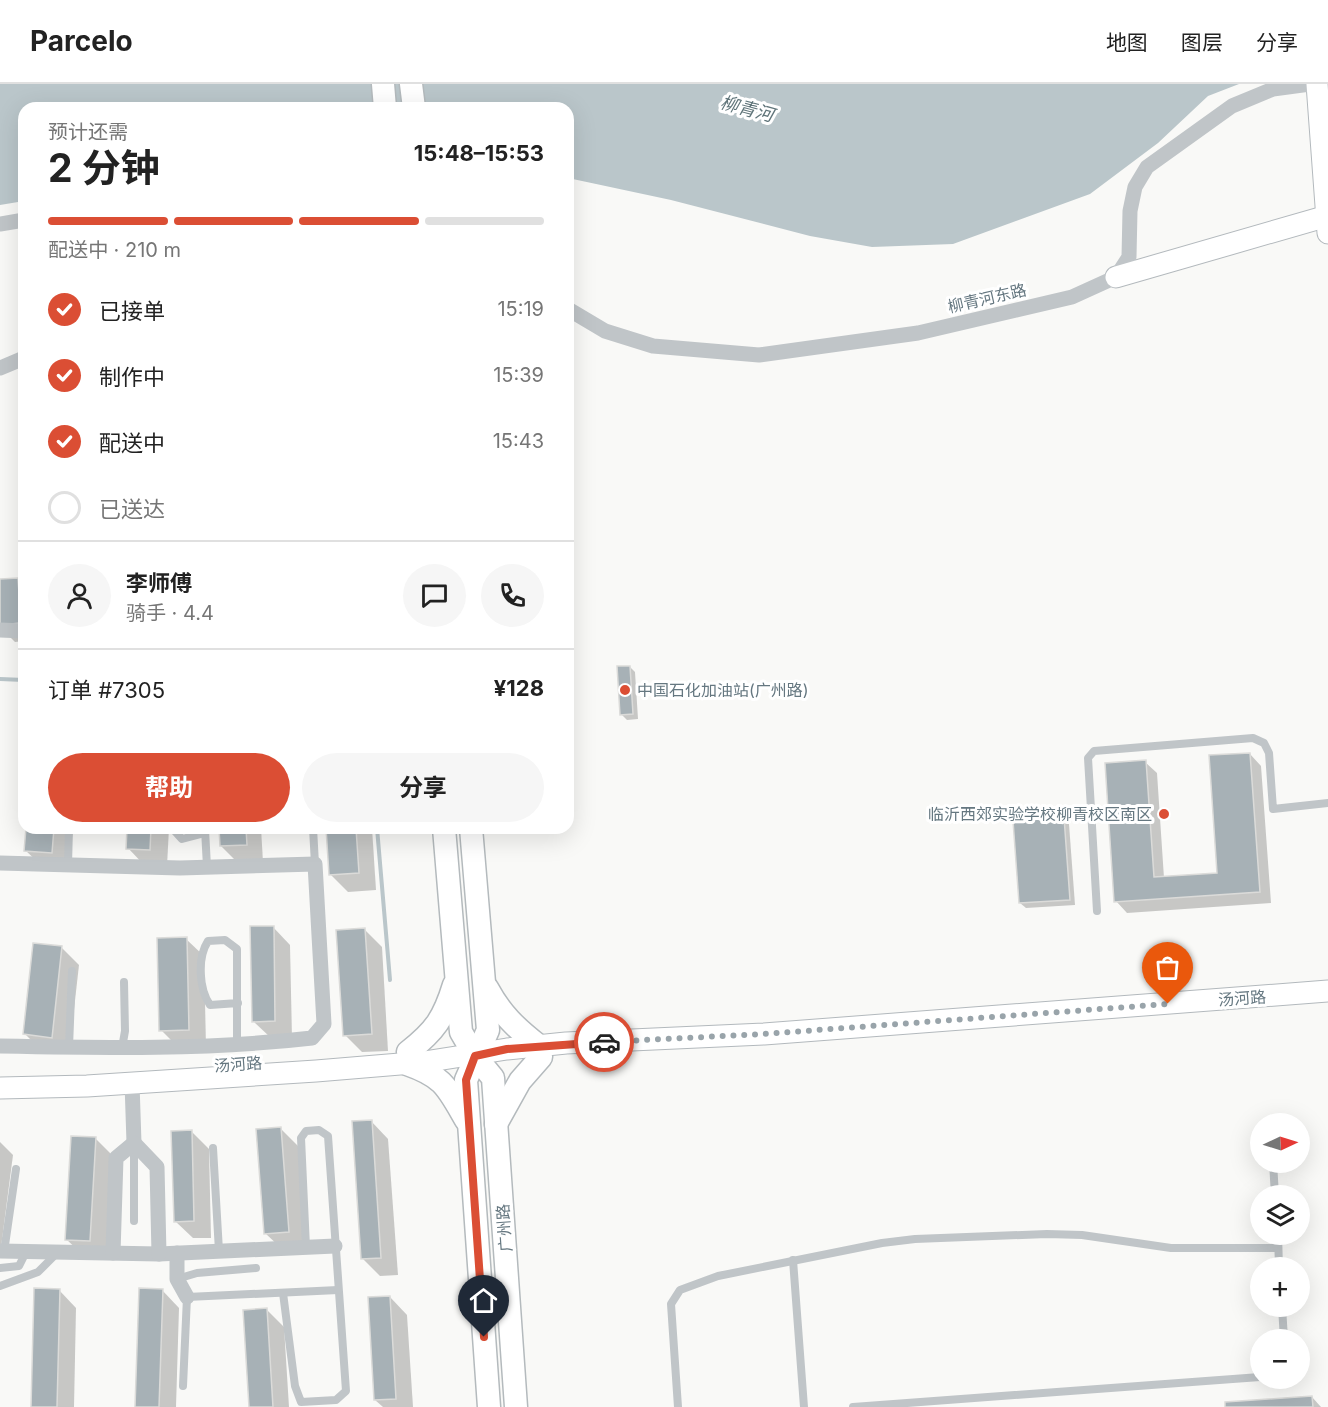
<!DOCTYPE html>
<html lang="zh">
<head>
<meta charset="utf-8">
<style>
  :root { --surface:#fff; --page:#f6f6f6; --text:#222; --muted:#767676; --line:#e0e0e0; --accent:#db4e34 }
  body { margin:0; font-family:Inter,"Noto Sans SC",sans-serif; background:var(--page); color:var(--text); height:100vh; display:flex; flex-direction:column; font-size:22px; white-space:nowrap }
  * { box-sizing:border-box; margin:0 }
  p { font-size:20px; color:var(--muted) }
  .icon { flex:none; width:33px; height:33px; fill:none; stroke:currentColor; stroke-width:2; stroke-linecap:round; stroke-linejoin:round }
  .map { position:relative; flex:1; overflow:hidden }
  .details { position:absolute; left:18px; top:18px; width:556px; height:732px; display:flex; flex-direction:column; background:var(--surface); border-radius:18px; box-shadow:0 6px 24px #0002 }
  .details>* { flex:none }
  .needle { width:39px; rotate:86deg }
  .buttons { position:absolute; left:1250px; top:1029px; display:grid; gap:12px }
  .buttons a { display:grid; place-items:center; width:60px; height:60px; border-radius:50%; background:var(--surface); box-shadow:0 6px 24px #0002; font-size:30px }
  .pin { position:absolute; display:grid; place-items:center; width:51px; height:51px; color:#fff; margin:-62px -26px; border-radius:50% 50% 50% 0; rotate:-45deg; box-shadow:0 0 6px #0007 }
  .pin .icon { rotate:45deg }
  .courier { position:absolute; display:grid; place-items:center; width:60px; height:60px; margin:-30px; border:4px solid #db4e34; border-radius:50%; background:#fff; color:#222; box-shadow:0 2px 8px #0007 }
  .summary em { font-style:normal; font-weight:700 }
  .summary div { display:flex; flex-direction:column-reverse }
  .summary { display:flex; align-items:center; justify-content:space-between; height:102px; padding:0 30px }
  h1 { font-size:39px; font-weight:700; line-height:45px }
  .bar { display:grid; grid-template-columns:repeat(4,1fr); gap:9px 6px; align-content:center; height:72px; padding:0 30px }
  .bar i { height:8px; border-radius:4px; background:var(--line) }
  .bar .active { background:var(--accent) }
  .bar p { grid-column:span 4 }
  .line { display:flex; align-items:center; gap:15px; padding:0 30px; border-top:2px solid var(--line) }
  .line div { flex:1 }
  .round { display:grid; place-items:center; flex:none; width:63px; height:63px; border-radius:32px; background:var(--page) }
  ol { padding:0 30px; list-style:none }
  li { display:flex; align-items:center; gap:18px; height:66px }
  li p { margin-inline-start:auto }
  li .icon { padding:6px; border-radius:50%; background:var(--accent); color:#fff; stroke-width:4 }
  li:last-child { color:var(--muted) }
  li i { width:33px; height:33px; border:3px solid var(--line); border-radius:50% }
  .action { display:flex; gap:12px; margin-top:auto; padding:12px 30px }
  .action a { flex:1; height:69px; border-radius:36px; background:var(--accent); color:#fff; font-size:24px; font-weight:700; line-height:69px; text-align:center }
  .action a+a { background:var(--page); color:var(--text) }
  header { display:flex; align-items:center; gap:36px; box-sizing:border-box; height:84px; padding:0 30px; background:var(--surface); border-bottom:2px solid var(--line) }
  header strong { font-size:28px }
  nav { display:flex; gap:33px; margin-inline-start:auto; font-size:21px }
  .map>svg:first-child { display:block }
</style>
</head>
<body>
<header>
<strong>Parcelo</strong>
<nav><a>地图</a><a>图层</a><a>分享</a></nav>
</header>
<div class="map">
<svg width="1328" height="1323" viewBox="0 0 1328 1323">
  <rect width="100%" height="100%" fill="#f9f9f7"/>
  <path fill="#bac6ca" d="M0 0H1239L1208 12 1158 59 1090 110 953 160 872 163 810 152 671 116 568 94V24H24V117L0 121Z"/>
  <g fill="#0003">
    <path d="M18 496 24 502V557L15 558 0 543V497Z"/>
    <path d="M630 583 635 588 638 635 627 636 621 630Z"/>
    <path d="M1250 670 1261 682 1271 819 1127 829 1116 817 1145 678 1157 689 1164 794 1219 791Z"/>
    <path d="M1064 735 1069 740 1075 821 1026 824 1020 819Z"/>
    <path d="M27 744H73L69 786 43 783 25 766Z"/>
    <path d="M129 744H169L167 782H145L128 764Z"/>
    <path d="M220 744H261L263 778 238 779 221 762Z"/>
    <path d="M327 744H372L376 806 348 808 331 791Z"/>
    <path d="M273 843 290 861 292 954H271L253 937Z"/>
    <path d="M365 846 382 863 388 967 362 968 345 951Z"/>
    <path d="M186 855 204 872 206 963H178L161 946Z"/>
    <path d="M61 863 79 881 69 970 42 967 25 950Z"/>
    <path d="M371 1037 388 1055 398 1191 380 1192 363 1175Z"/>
    <path d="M280 1044 298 1062 305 1165 283 1166 265 1149Z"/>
    <path d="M192 1048 209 1065 211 1154H193L175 1137Z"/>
    <path d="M96 1055 113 1072 107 1174 84 1172 66 1155Z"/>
    <path d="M0 1058 13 1071 0 1171Z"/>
    <path d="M59 1206 76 1224 74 1323H33Z"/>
    <path d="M162 1206 179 1224 176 1323H136Z"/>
    <path d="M390 1213 407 1231 413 1323H383L375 1316Z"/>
    <path d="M267 1226 284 1243 289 1323H251Z"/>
    <path d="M1312 1313 1321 1323H1227Z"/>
  </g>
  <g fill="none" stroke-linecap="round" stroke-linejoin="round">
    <g stroke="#bac6ca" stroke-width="4">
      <path d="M0 595 24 596"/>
      <path d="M377 744 390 896"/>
    </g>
  </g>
  <g fill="#a7b1b6" stroke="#dbdbd9" stroke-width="1.5">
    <path d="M19 297H24V340H22Z"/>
    <path d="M18 494 21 539 0 541V495Z"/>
    <path d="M617 582H630L633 630 620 631Z"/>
    <path d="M1250 669 1260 808 1114 818 1105 679 1146 676 1154 793 1217 789 1209 671Z"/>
    <path d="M1064 733 1070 816 1019 819 1013 737Z"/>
    <path d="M26 744H54L52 769 24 767Z"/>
    <path d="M127 744H151L150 766 126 765Z"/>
    <path d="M219 744H246L247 761 220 762Z"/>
    <path d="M326 744H356L359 789 329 791Z"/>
    <path d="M250 842H274L275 937 252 938Z"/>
    <path d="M365 844 372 950 343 952 336 846Z"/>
    <path d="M187 853 189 946 159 947 157 854Z"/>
    <path d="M33 859 62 862 52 954 23 950Z"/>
    <path d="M372 1036 381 1174 361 1175 352 1037Z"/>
    <path d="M281 1043 289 1148 264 1150 256 1045Z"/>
    <path d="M192 1046 194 1137 174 1138 171 1047Z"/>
    <path d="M71 1052 96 1053 90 1157 65 1156Z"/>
    <path d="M34 1204 60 1205 57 1323H31Z"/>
    <path d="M139 1204 163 1205 159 1323H135Z"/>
    <path d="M390 1212 396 1315 374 1316 368 1213Z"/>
    <path d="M267 1224 273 1323H249L243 1226Z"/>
    <path d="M1312 1312 1313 1323H1225V1318Z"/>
  </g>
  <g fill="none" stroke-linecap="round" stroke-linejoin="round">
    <defs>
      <g id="secondary">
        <path d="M1317 0 1328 149"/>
        <path d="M1116 193 1327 132"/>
        <path d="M0 1004 87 1002 316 987 424 978 507 965 566 959 764 950 1328 907"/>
      </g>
      <g id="primary">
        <path d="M383 0 385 24"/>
        <path d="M411 0 414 24"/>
        <path d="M444 744 461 948 475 972 493 994 516 1323"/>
        <path d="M471 744 488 946 466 996 489 1323"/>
        <path d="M487 904C501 930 516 944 539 962"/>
        <path d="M408 968C435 947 444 934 454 901"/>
        <path d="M407 980C444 993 447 1003 466 1036"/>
        <path d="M496 1040 520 997 541 973"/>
      </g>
    </defs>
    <use href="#secondary" stroke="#b3b9bd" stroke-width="23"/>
    <use href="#primary" stroke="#b4babd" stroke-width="25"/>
    <g stroke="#c0c5c8" stroke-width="8">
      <path d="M172 744 182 755 205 749"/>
      <path d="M313 744 315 780"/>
      <path d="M205 745 207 783"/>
      <path d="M68 781 69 744"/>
      <path d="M1097 827 1088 674 1094 667 1253 654 1264 659 1269 669 1273 725 1328 719"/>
      <path d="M237 960V865L225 856 208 857C197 874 199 905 210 921L238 919"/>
      <path d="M69 963 72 887"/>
      <path d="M122 964 125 947 124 898"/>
      <path d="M134 1061V1137"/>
      <path d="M213 1064 219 1167"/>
      <path d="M1273 1078 1275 1112"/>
      <path d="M1278 1150 1279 1184"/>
      <path d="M4 1168 16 1085"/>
      <path d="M793 1176 804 1323"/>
      <path d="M0 1184 19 1182 26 1168"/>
      <path d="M177 1195 197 1189 256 1184"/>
      <path d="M0 1202 38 1188 56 1170"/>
      <path d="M283 1209 295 1302 301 1318 336 1316 346 1307 328 1052 319 1046 306 1047 301 1054 306 1163"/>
      <path d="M1282 1222 1284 1256"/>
      <path d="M183 1302 187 1213 338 1206"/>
      <path d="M678 1323 671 1220 680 1206 718 1192 882 1159 915 1155 1047 1150 1082 1151 1171 1164H1278"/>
      <path d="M853 1323 1260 1293"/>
    </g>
    <g stroke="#c0c5c8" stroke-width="15">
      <path d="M0 140 24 136"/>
      <path d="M568 225 605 247 653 262 759 271 918 249 1072 213 1116 193 1129 173 1130 127 1135 103 1147 83 1232 22 1273 5 1310 0"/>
      <path d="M0 284 24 274"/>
      <path d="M0 546 24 547"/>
      <path d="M0 779 180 784 315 780 324 940 312 954C209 966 104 964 0 962"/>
      <path d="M132 999 134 1059"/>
      <path d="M0 1167 159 1170 335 1162"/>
      <path d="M113 1169 116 1074 134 1059 157 1083 159 1170"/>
      <path d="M177 1169V1195L187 1213"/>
    </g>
    <use href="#secondary" stroke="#fff" stroke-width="21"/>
    <use href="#primary" stroke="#fff" stroke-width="22"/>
  </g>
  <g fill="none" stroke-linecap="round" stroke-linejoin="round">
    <path stroke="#99a4aa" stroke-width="6" stroke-dasharray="0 10.8" d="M604 958 764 950 1168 920"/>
    <path stroke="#db4e34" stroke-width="8" d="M484 1253 466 996 475 972 507 965 604 958"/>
  </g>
  <g fill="#db4e34" stroke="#fff" stroke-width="2">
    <circle cx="625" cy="606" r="6"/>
    <circle cx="1164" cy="730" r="6"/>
  </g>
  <g text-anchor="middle" stroke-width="6" stroke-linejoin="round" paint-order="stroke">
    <g font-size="16" fill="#657780" stroke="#fff">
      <text transform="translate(987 214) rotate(-13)" y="6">柳青河东路</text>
      <text transform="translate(1242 914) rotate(-4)" y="6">汤河路</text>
      <text transform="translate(238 980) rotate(-4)" y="6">汤河路</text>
      <text transform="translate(504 1144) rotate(-94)" y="6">广州路</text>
    </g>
    <g font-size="16" fill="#657780" stroke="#fff" text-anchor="start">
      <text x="637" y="612">中国石化加油站(广州路)</text>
      <text x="1152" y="736" text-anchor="end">临沂西郊实验学校柳青校区南区</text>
    </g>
    <g font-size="18" font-style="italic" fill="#60757a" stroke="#fff">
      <text transform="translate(747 25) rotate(15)" y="6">柳青河</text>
    </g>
  </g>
</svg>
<div class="buttons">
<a><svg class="needle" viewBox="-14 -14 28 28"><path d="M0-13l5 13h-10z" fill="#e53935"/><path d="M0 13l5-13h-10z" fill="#767676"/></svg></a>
<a><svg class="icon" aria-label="layers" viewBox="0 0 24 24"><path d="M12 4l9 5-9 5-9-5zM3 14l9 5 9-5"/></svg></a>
<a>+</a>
<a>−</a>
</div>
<div class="pin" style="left:1168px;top:920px;background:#ea580c"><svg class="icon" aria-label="bag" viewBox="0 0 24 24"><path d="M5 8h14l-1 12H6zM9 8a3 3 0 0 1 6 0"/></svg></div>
<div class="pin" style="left:484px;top:1253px;background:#1f2937"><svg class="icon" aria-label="home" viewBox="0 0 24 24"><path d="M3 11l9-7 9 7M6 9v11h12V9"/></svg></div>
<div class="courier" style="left:604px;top:958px"><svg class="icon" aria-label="car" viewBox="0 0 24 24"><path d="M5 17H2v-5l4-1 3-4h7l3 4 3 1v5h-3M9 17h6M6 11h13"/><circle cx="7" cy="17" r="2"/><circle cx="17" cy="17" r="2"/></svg></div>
<section class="details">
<div class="summary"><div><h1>2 分钟</h1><p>预计还需</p></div><em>15:48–15:53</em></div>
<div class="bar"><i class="active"></i><i class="active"></i><i class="active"></i><i></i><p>配送中 · 210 m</p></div>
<ol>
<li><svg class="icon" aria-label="check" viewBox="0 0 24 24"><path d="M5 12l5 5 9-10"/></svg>已接单<p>15:19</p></li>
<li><svg class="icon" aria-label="check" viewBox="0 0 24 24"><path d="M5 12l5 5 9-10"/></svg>制作中<p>15:39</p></li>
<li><svg class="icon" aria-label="check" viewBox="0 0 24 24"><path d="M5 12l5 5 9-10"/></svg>配送中<p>15:43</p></li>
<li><i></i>已送达</li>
</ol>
<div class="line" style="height:108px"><a class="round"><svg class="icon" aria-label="person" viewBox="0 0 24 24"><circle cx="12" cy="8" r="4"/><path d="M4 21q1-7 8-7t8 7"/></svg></a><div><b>李师傅</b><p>骑手 · 4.4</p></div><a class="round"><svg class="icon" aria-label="chat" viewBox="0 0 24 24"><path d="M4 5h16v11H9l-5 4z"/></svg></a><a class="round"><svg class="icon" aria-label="phone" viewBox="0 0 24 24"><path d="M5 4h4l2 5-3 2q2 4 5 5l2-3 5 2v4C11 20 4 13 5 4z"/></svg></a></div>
<div class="line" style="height:78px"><div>订单 #7305</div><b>¥128</b></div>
<div class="action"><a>帮助</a><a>分享</a></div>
</section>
</div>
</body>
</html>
